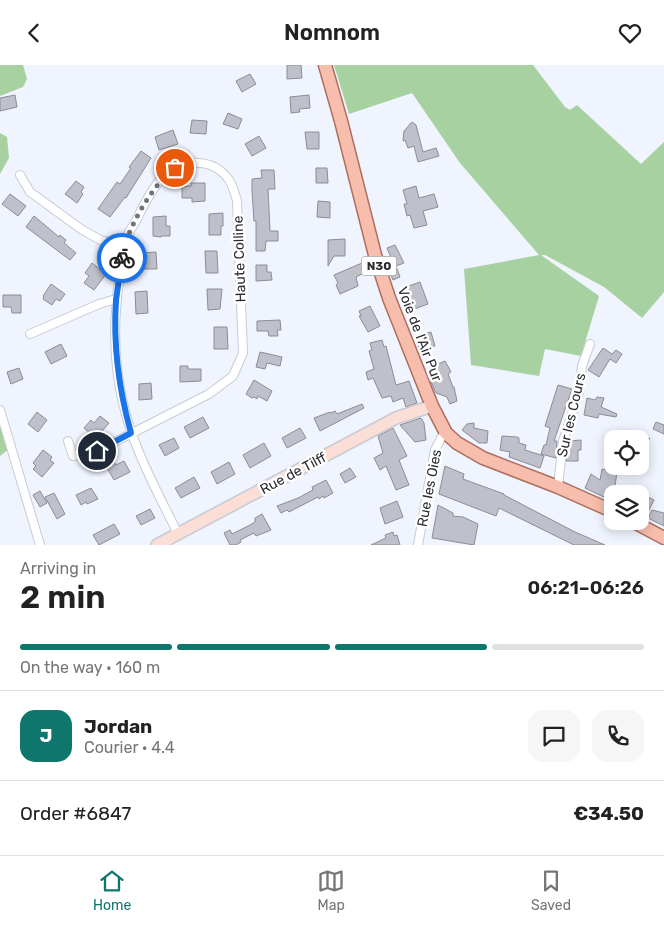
<!DOCTYPE html>
<html lang="en">
<head>
<meta charset="utf-8">
<style>
  :root { --surface:#fff; --page:#f6f6f6; --text:#222; --muted:#767676; --line:#e0e0e0; --accent:#0f766e }
  body { margin:0; font-family:Rubik,sans-serif; background:var(--page); color:var(--text); height:100vh; display:flex; flex-direction:column; font-size:19px; white-space:nowrap }
  * { box-sizing:border-box; margin:0 }
  p { font-size:16px; color:var(--muted) }
  .icon { flex:none; width:28px; height:28px; fill:none; stroke:currentColor; stroke-width:2; stroke-linecap:round; stroke-linejoin:round }
  .map { position:relative; height:480px; overflow:hidden }
  .drawer { display:flex; flex-direction:column; background:var(--surface); flex:1 }
  .drawer>* { flex:none }
  .tools { position:absolute; left:604px; top:365px; display:grid; gap:10px }
  .tools a { display:grid; place-items:center; width:45px; height:45px; border-radius:10px; background:var(--surface); box-shadow:0 2px 12px #0003; font-size:25px }
  .pin { position:absolute; display:grid; place-items:center; width:42px; height:42px; color:#fff; margin:-21px; border:2px solid #fff; border-radius:50%; box-shadow:0 1px 5px #0007 }
  .courier { position:absolute; display:grid; place-items:center; width:50px; height:50px; margin:-25px; border:4px solid #1a73e8; border-radius:50%; background:#fff; color:#222; box-shadow:0 1px 6px #0007 }
  .overview em { font-style:normal; font-weight:600 }
  .overview div { display:flex; flex-direction:column-reverse }
  .overview { display:flex; align-items:center; justify-content:space-between; height:85px; padding:0 20px }
  h1 { font-size:32px; font-weight:600; line-height:38px }
  .bar { display:grid; grid-template-columns:repeat(4,1fr); gap:8px 5px; align-content:center; height:60px; padding:0 20px }
  .bar i { height:6px; border-radius:4px; background:var(--line) }
  .bar .selected { background:var(--accent) }
  .bar p { grid-column:span 4 }
  .line { display:flex; align-items:center; gap:12px; padding:0 20px; border-top:1px solid var(--line) }
  .line div { flex:1 }
  .round { display:grid; place-items:center; flex:none; width:52px; height:52px; border-radius:15px; background:var(--page) }
  header { display:flex; justify-content:space-between; align-items:center; height:65px; padding:0 20px; background:var(--surface); font-size:22px; font-weight:600 }
  .tabs { display:flex; justify-content:space-around; align-items:center; height:70px; border-top:1px solid var(--line); background:var(--surface); font-size:14px; color:var(--muted) }
  .tabs a { display:grid; justify-items:center; gap:2px }
  .tabs .selected { color:var(--accent) }
  .map>svg:first-child { display:block }
</style>
</head>
<body>
<header><svg class="icon" aria-label="back" viewBox="0 0 24 24"><path d="M15 5l-7 7 7 7"/></svg>Nomnom<svg class="icon" aria-label="heart" viewBox="0 0 24 24"><path d="M12 20l-8-8c-3-5 5-10 8-4 3-6 11-1 8 4z"/></svg></header>
<div class="map">
<svg width="664" height="480" viewBox="0 0 664 480">
  <rect width="100%" height="100%" fill="#f0f4fe"/>
  <g fill="#a7d1a1">
    <path d="M0 0H23L27 14 23 22 0 31Z"/>
    <path d="M334 0H533L565 42 570 45 577 40 641 99 664 77V227L642 253 604 222 545 190H541L599 231 581 291 545 284 539 311 471 300 464 204 539 190 460 98 412 28 349 49Z"/>
    <path d="M0 68 7 72 9 93 0 109Z"/>
    <path d="M0 361 9 384 0 391Z"/>
  </g>
  <g fill="#bfc0ca" stroke="#8c8c96">
    <path d="M287 0H301L302 13 287 14Z"/>
    <path d="M250 9 256 19 242 27 236 16Z"/>
    <path d="M15 30 17 42 0 46V33Z"/>
    <path d="M309 30 310 43 299 44 300 47 291 48 290 32Z"/>
    <path d="M228 48 242 54 238 64 223 59Z"/>
    <path d="M192 55 207 56 206 69 190 68Z"/>
    <path d="M412 57 416 60 423 87 436 83 439 91 418 97 414 81 408 83 405 75 403 76 404 66Z"/>
    <path d="M173 65 178 79 159 85 155 72Z"/>
    <path d="M305 67H319V84H307Z"/>
    <path d="M259 71 266 83 252 91 245 79Z"/>
    <path d="M141 86 151 93 126 133 125 132 110 152 98 144 117 117 120 119 131 103 129 102Z"/>
    <path d="M316 103H327L328 118H316Z"/>
    <path d="M261 105H274L275 124H268L270 166H278V176H266L265 186H256V156H254L252 125V114L262 113Z"/>
    <path d="M76 116 84 122 81 127 83 129 77 138 65 129Z"/>
    <path d="M191 118H205V136L192 137V133H182V121H191Z"/>
    <path d="M416 121 419 133 434 129 438 142 423 146 427 160 414 163 410 150 407 151 404 139H407L403 125Z"/>
    <path d="M10 129 26 141 18 151 2 139Z"/>
    <path d="M318 136 330 137V153L317 152Z"/>
    <path d="M223 148V161H221V170H209V149Z"/>
    <path d="M34 151 59 172 60 170 66 175 64 178 76 188 70 195 26 162Z"/>
    <path d="M166 151V161H170V171H161V172L153 171V152Z"/>
    <path d="M345 174V191H334L328 201V175Z"/>
    <path d="M395 180 404 198 396 201 400 212 393 215 386 197 392 195 387 183Z"/>
    <path d="M205 186H217L218 208H206Z"/>
    <path d="M156 187 157 204H144V194L141 195V188Z"/>
    <path d="M92 198 106 209 94 225 84 218 89 211 85 208Z"/>
    <path d="M362 198 366 207 356 212 358 221 340 229 336 220 338 218 334 210Z"/>
    <path d="M256 200H267V207H271L272 215 256 216Z"/>
    <path d="M420 217 428 239 409 246 407 240 404 241 401 232 403 231 400 224Z"/>
    <path d="M51 219 65 229 60 236 56 234 52 240 43 234 44 232 43 231Z"/>
    <path d="M207 224H222L220 244 208 245Z"/>
    <path d="M147 226 148 248 136 249 135 227Z"/>
    <path d="M3 230H21V248H12L11 242H3Z"/>
    <path d="M370 241 380 261 368 267 359 251H361L359 246Z"/>
    <path d="M280 255 281 265H277L278 271H269L268 266H257V256Z"/>
    <path d="M214 262H227L228 284H214Z"/>
    <path d="M431 267 435 281 429 282 431 289 421 292 416 271Z"/>
    <path d="M382 275 384 282 386 281 396 320 409 316 417 338 406 342 403 333 393 337 391 331 382 333 373 313 368 315 366 307 374 304 369 286 372 285 370 278Z"/>
    <path d="M61 279 67 291 51 299 45 287Z"/>
    <path d="M603 283 612 289 616 285 622 289 616 298 610 294 599 312 588 305Z"/>
    <path d="M260 287 282 292 280 301 267 298 265 304 256 302Z"/>
    <path d="M445 296 451 307 448 309 453 322H454L457 336 450 339 447 332 436 328 430 315 434 314 429 303Z"/>
    <path d="M180 301H188V304H201V316L180 317Z"/>
    <path d="M19 303 23 314 11 319 7 307Z"/>
    <path d="M254 315 272 326 267 336 258 331 257 334 254 332 252 333 246 329Z"/>
    <path d="M151 318 152 334 139 335V319Z"/>
    <path d="M558 320 572 324 554 376H557L556 393 541 389 544 380H546L550 363 545 361Z"/>
    <path d="M597 332 604 333 601 342 617 349 616 352 599 349 598 353 584 350 587 333 595 335Z"/>
    <path d="M362 339 364 343 320 366 314 353 330 347 331 348 335 346 337 349Z"/>
    <path d="M37 347 47 355 38 367 28 359Z"/>
    <path d="M100 351 109 358 96 373 84 363 91 355 94 358Z"/>
    <path d="M203 352 209 363 190 373 184 362Z"/>
    <path d="M421 353 424 358 426 375 415 377 400 360Z"/>
    <path d="M656 357 664 360V369L653 364Z"/>
    <path d="M474 358V363L488 366 487 378H479L462 365 467 359Z"/>
    <path d="M300 363 306 373 287 383 282 373Z"/>
    <path d="M393 363 407 391 399 395 409 420 396 425 386 401 380 405 374 393 383 388 378 371Z"/>
    <path d="M631 365 650 374H627Z"/>
    <path d="M502 371 517 372 519 373V378L526 380 525 385 544 391 540 403 509 392 510 387 500 385Z"/>
    <path d="M174 373 179 383 165 391 159 380Z"/>
    <path d="M581 375V385H578V396H566L569 376Z"/>
    <path d="M264 378 271 391 250 403 243 390Z"/>
    <path d="M43 385 52 392 50 395 54 398 42 412 33 404 36 401 33 398Z"/>
    <path d="M124 396 130 407 114 415 106 401 114 397 116 400Z"/>
    <path d="M229 397 235 409 217 419 211 407Z"/>
    <path d="M445 401 464 409 463 414 504 429V430L575 467 605 480H574L499 443 496 451 439 429Z"/>
    <path d="M350 403 356 412 345 418 340 409Z"/>
    <path d="M602 404 617 407 615 421 633 429H612V436L585 423 591 409 600 415Z"/>
    <path d="M194 412 200 423 181 433 175 423Z"/>
    <path d="M326 415 333 428 324 433 323 431 319 434 318 432 289 447 287 445 281 448 277 441 298 433 313 425 312 422Z"/>
    <path d="M91 423 98 434 87 439 86 437 81 440 76 430Z"/>
    <path d="M40 426 47 438 40 442 33 430Z"/>
    <path d="M54 428 65 449 57 454 45 432Z"/>
    <path d="M640 428 654 435 648 447 640 443Z"/>
    <path d="M397 436 403 452 385 459 380 443Z"/>
    <path d="M438 440 453 448V451L463 452 478 459 474 480 432 473Z"/>
    <path d="M150 444 155 453 141 460 136 451Z"/>
    <path d="M652 445 664 448V461L648 453Z"/>
    <path d="M262 449 271 465 256 471 254 468 240 475 241 477 236 480H230L224 468 230 465 232 469 250 460 255 457V453Z"/>
    <path d="M114 459 120 469 99 480 93 470Z"/>
    <path d="M393 467 394 471 397 470 400 480H371L386 473 385 470Z"/>
  </g>
  <g fill="none" stroke-linecap="round" stroke-linejoin="round">
    <defs>
      <g id="street">
        <path d="M20 110 30 127 81 164 102 176 123 180"/>
        <path d="M30 269 99 239 116 234"/>
        <path d="M0 345 40 480"/>
        <path d="M68 376 73 391 97 386 209 329 233 311 243 288 237 136C235 129 233 121 229 115 214 93 183 93 165 110 153 121 144 139 137 154 132 163 125 172 123 181 121 191 121 202 120 212 119 219 117 227 117 234 112 279 117 327 132 369 144 404 162 436 178 469"/>
        <path d="M558 422 563 376 579 328 582 301 590 279"/>
        <path d="M418 480 435 385 441 373 446 368"/>
      </g>
      <path id="secondary" d="M157 480 396 353 432 341"/>
      <g id="primary">
        <path d="M325 0 341 56 375 190 389 233 432 341 446 368 457 378 483 393 558 422 612 446"/>
        <path d="M632 456 664 473"/>
      </g>
    </defs>
    <use href="#street" stroke="#c7cbd5" stroke-width="10"/>
    <use href="#secondary" stroke="#c7cbd5" stroke-width="14"/>
    <use href="#primary" stroke="#ac6e5e" stroke-width="15"/>
    <use href="#street" stroke="#fff" stroke-width="8"/>
    <use href="#secondary" stroke="#fbded6" stroke-width="11"/>
    <use href="#primary" stroke="#f7bdad" stroke-width="12"/>
  </g>
  <g fill="none" stroke-linecap="round" stroke-linejoin="round">
    <path stroke="#707378" stroke-width="5" stroke-dasharray="0 9" d="M122 193C125 167 153 118 175 103"/>
    <path stroke="#1a73e8" stroke-width="6" d="M97 386 131 368C119 325 113 280 116 235 118 221 120 207 122 193"/>
  </g>
  <g text-anchor="middle" stroke-width="5" stroke-linejoin="round" paint-order="stroke">
    <rect fill="#fff" stroke="#6b6c6e" stroke-width="1" x="361.5" y="191.5" width="35" height="19" rx="4"/>
    <g font-size="12" font-weight="bold" fill="#2b2d30">
      <text x="379" y="205">N30</text>
    </g>
    <g font-size="14" fill="#2b2d30" stroke="#fff">
      <text transform="translate(239 194) rotate(-92)" y="5">Haute Colline</text>
      <text transform="translate(420 269) rotate(69)" y="5">Voie de l'Air Pur</text>
      <text transform="translate(571 350) rotate(-77)" y="5">Sur les Cours</text>
      <text transform="translate(293 408) rotate(-28)" y="5">Rue de Tilff</text>
      <text transform="translate(429 423) rotate(-79)" y="5">Rue les Oies</text>
    </g>
  </g>
</svg>
<div class="tools">
<a><svg class="icon" aria-label="locate" viewBox="0 0 24 24"><circle cx="12" cy="12" r="6"/><path d="M12 2v4M12 18v4M2 12h4M18 12h4"/></svg></a>
<a><svg class="icon" aria-label="layers" viewBox="0 0 24 24"><path d="M12 4l9 5-9 5-9-5zM3 14l9 5 9-5"/></svg></a>
</div>
<div class="pin" style="left:175px;top:103px;background:#ea580c"><svg class="icon" aria-label="bag" viewBox="0 0 24 24"><path d="M5 8h14l-1 12H6zM9 8a3 3 0 0 1 6 0"/></svg></div>
<div class="pin" style="left:97px;top:386px;background:#1f2937"><svg class="icon" aria-label="home" viewBox="0 0 24 24"><path d="M3 11l9-7 9 7M6 9v11h12V9"/></svg></div>
<div class="courier" style="left:122px;top:193px"><svg class="icon" aria-label="bike" viewBox="0 0 24 24"><circle cx="6" cy="16" r="4"/><circle cx="18" cy="16" r="4"/><path d="M6 16l4-8h5l3 8M10 8l3 8H6M13 5h3"/></svg></div>
</div>
<section class="drawer">
<div class="overview"><div><h1>2 min</h1><p>Arriving in</p></div><em>06:21–06:26</em></div>
<div class="bar"><i class="selected"></i><i class="selected"></i><i class="selected"></i><i></i><p>On the way · 160 m</p></div>
<div class="line" style="height:90px"><b class="round" style="background:var(--accent);color:#fff">J</b><div><b>Jordan</b><p>Courier · 4.4</p></div><a class="round"><svg class="icon" aria-label="chat" viewBox="0 0 24 24"><path d="M4 5h16v11H9l-5 4z"/></svg></a><a class="round"><svg class="icon" aria-label="phone" viewBox="0 0 24 24"><path d="M5 4h4l2 5-3 2q2 4 5 5l2-3 5 2v4C11 20 4 13 5 4z"/></svg></a></div>
<div class="line" style="height:65px"><div>Order #6847</div><b>€34.50</b></div>
</section>
<nav class="tabs">
<a class="selected"><svg class="icon" aria-label="home" viewBox="0 0 24 24"><path d="M3 11l9-7 9 7M6 9v11h12V9"/></svg>Home</a>
<a><svg class="icon" aria-label="map" viewBox="0 0 24 24"><path d="M3 6l6-2 6 2 6-2v14l-6 2-6-2-6 2zM9 4v14M15 6v14"/></svg>Map</a>
<a><svg class="icon" aria-label="saved" viewBox="0 0 24 24"><path d="M7 4h10v16l-5-4-5 4z"/></svg>Saved</a>
</nav>
</body>
</html>
